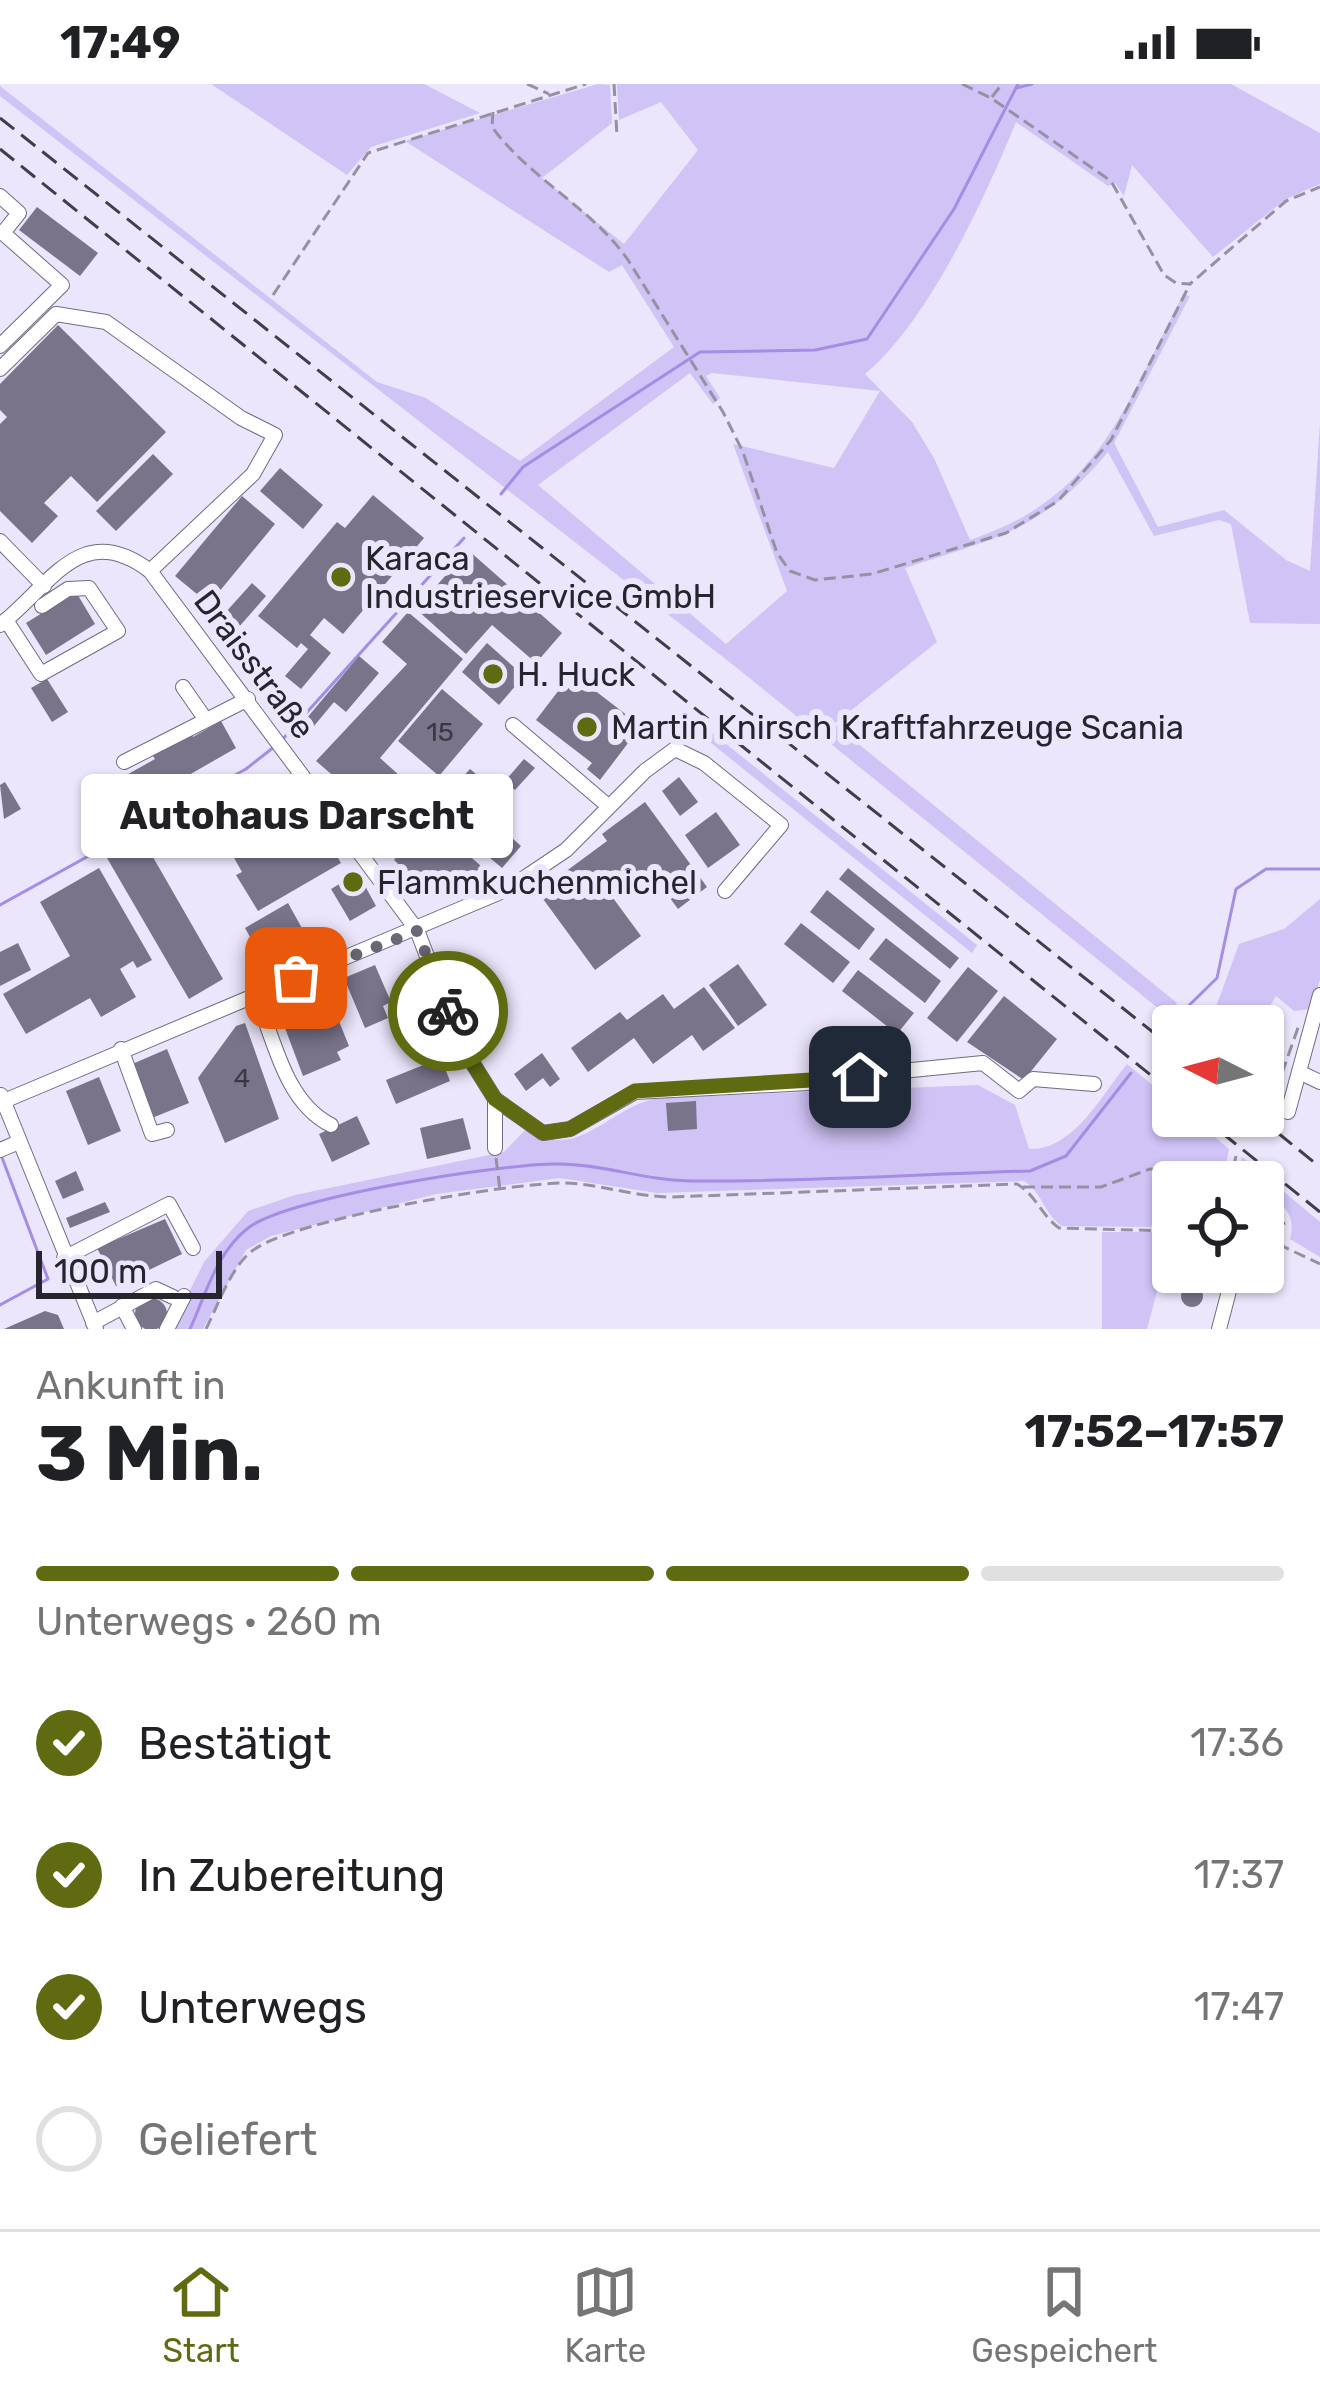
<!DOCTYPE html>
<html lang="de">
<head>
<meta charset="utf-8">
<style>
  :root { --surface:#fff; --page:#f2f2f2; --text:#202124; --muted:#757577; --line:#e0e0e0; --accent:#606a10 }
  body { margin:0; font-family:Rubik,sans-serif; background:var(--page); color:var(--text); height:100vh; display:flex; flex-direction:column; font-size:45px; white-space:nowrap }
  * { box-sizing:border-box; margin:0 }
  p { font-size:39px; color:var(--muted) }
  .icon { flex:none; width:66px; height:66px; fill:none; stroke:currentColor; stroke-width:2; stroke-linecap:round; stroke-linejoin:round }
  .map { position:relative; height:1245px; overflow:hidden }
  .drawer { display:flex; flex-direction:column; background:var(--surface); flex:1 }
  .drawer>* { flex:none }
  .needle { width:78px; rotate:276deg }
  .fabs { position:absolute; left:1152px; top:921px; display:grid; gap:24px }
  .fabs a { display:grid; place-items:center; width:132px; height:132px; border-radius:12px; background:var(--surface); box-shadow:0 3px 9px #0004; font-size:60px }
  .scale { position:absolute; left:36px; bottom:30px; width:186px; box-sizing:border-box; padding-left:12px; border:6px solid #26242d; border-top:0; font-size:33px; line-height:42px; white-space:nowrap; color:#26242d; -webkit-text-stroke:9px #ebe6fb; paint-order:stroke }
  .pin { position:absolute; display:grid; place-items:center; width:102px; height:102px; color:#fff; margin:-51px; border-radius:24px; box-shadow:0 6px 18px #0006 }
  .courier { position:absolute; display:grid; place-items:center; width:120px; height:120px; margin:-60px; border:9px solid #606a10; border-radius:50%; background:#fff; color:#222; box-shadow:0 3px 15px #0007 }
  .bubble { position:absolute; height:84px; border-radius:12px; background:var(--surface); box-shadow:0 3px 9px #0004; font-size:39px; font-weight:700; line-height:84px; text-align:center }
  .headline em { font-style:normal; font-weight:700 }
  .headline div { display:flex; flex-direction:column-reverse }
  .headline { display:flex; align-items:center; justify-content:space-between; height:204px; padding:0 36px }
  h1 { font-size:78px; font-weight:700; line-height:90px }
  .bar { display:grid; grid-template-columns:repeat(4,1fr); gap:18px 12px; align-content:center; height:144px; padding:0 36px }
  .bar i { height:15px; border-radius:9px; background:var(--line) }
  .bar .active { background:var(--accent) }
  .bar p { grid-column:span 4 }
  ol { padding:0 36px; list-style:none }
  li { display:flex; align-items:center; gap:36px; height:132px }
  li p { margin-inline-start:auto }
  li .icon { padding:12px; border-radius:50%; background:var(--accent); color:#fff; stroke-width:4 }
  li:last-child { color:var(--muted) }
  li i { width:66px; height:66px; border:6px solid var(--line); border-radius:50% }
  .status { display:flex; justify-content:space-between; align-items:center; height:84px; padding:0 60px; background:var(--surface); direction:ltr }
  .status svg { height:33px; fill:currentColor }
  .tab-bar { display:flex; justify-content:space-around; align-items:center; height:168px; border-top:3px solid var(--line); background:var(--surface); font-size:33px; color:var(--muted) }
  .tab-bar a { display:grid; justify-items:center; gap:6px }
  .tab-bar .active { color:var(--accent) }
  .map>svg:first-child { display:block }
</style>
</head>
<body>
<div class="status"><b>17:49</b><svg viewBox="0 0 49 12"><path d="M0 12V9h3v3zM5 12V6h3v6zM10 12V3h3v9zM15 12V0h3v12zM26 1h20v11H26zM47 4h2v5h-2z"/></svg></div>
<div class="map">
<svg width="1320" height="1245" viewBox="0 0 1320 1245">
  <rect width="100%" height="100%" fill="#ebe6fb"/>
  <g fill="#d0c3f6" fill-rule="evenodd">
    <path d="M211 0H424L480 29 371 63 347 91Z"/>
    <path d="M598 0 610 1 612 39 542 94 624 160 698 66 661 18 619 36 617 0H1231L1320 49V100L1286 115 1213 173 1132 81 1124 112 1115 99 1108 102 1016 38C985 114 928 238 865 290L912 338 934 374 970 456C1100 413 1124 322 1183 211L1190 212 1114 359 1158 443 1224 426 1286 476 1310 487 1320 339V540L1250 539 1231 440 1219 436 1154 452 1108 368C1043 446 997 454 905 484L937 558 834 640 1177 919 1169 933 732 580 0 12V2L377 298 426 314 520 377 674 263 622 181 609 188 405 57ZM690 289 713 320 720 314 706 292 712 289 880 307 834 384 733 360 787 507 726 560 538 401Z"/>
    <path d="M685 627 977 861 972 869 680 634Z"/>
    <path d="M1320 815V896L1311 925 1294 927 1276 912 1258 942H1209L1239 860 1284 845Z"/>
    <path d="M1127 980 1173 1018V1032H1190L1229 1065 1225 1085 1241 1098H1202L1166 1089 1151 1143 1062 1142C1044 1130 1042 1108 1024 1097L657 1109 560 1094 436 1110 271 1152 246 1166 203 1245H171L204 1178 248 1127 295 1111 504 1068 527 1044C578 1081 609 1021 660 1014L978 1001 1015 1021 1029 1065C1074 1066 1101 1012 1127 980Z"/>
    <path d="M1242 1073 1320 1138V1173L1290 1155C1297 1129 1282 1121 1263 1105V1098H1254L1239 1086Z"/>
    <path d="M1102 1148H1173L1147 1245H1102Z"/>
  </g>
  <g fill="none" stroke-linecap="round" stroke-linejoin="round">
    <g stroke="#a58ce4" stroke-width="3">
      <path d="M1016 4 1032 0"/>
      <path d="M501 410 523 383 700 268 815 266 867 255 954 125 1018 0"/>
      <path d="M281 657 464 454"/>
      <path d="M0 821 246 685 274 663"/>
      <path d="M1170 940 1217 894 1236 805 1266 785H1320"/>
      <path d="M0 1221 48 1195 1 1071"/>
      <path d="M190 1245C206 1210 216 1169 248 1144 288 1113 504 1079 559 1080 603 1080 647 1097 693 1097 806 1098 918 1090 1030 1087L1066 1072 1131 989"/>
    </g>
  </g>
  <g fill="#7a748b">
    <path d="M37 123 98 169 80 192 19 146Z"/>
    <path d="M58 241 166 348 97 418 71 392 44 419 58 432 32 459 0 427V340L7 333 0 326V300Z"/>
    <path d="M153 370 173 390 116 447 96 427Z"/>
    <path d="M280 384 323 421 303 445 260 407Z"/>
    <path d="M373 411 424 454 343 550 324 534 310 551 331 569 301 605 285 592 308 565 301 559 297 564 258 532 337 438 345 444Z"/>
    <path d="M242 412 275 440 209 520 175 492Z"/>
    <path d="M468 466 562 549 536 579 492 541 466 570 416 525Z"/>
    <path d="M252 499 266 512 231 552 216 539Z"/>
    <path d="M76 508 95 540 46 571 26 539Z"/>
    <path d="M408 528 463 575 380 674 400 692 396 696 426 721 394 758 347 714 352 708 316 677 407 580 382 558Z"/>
    <path d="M487 559 524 592 499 621 462 588Z"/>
    <path d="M359 572 379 589 346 628 334 618 309 648 301 641Z"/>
    <path d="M572 589 641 642 600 696 587 685 592 679 536 636Z"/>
    <path d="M47 595 68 628 52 638 31 604Z"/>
    <path d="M442 605 483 640 439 692 398 657Z"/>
    <path d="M221 637 236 664 114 734 98 707 155 675 151 669 189 646 193 653Z"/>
    <path d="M524 675 535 684 515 706 505 697Z"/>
    <path d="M470 685 500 710 488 725 457 699Z"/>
    <path d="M679 693 698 718 680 732 662 707Z"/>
    <path d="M5 698 21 725 4 735 0 701Z"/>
    <path d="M645 718 707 803 678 825 650 787 613 814 641 852 595 886 538 808 607 757 602 750Z"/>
    <path d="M716 728 740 761 708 784 685 751Z"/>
    <path d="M428 735 481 782 456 812 422 803 394 776Z"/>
    <path d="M492 736 521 762 502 784 472 759Z"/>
    <path d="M320 742 341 779 258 827 236 791 242 788 233 772 266 752 275 768Z"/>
    <path d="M142 754 223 895 189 915 107 774Z"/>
    <path d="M99 784 152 876 137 884 133 877 120 885 136 913 101 933 90 914 26 950 3 910 70 872 40 818Z"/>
    <path d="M848 784 959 874 950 885 839 795Z"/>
    <path d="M358 789 376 822 350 837 331 805Z"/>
    <path d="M827 806 875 845 859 866 810 828Z"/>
    <path d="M288 819 308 855 265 880 245 844Z"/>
    <path d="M801 839 850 878 833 899 784 860Z"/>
    <path d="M886 854 941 897 925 919 869 875Z"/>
    <path d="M18 859 31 886 0 902V868Z"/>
    <path d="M738 880 767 921 738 942 709 901Z"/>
    <path d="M375 881 391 918 383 922 388 934 365 944 344 894Z"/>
    <path d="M968 883 998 907 957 958 927 934Z"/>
    <path d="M858 886 914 929 897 950 842 907Z"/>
    <path d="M335 894 345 919 334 925 349 962 337 968 341 976 303 992 285 944 305 935 299 917 302 910Z"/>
    <path d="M479 900 484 914 489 911 500 937 478 946 462 906Z"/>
    <path d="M704 903 735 944 703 967 692 951 653 980 634 954 588 988 571 964 620 928 627 936 663 910 674 925Z"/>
    <path d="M1004 912 1057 955 1024 996 967 958Z"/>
    <path d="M245 939 279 1035 225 1059 198 994 236 942Z"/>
    <path d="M167 965 189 1019 152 1034 130 981Z"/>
    <path d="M542 969 560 995 550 1003 543 994 526 1007 514 990Z"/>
    <path d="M441 974 450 997 396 1020 386 996Z"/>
    <path d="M99 993 121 1047 88 1061 66 1007Z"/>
    <path d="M696 1017 697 1045 668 1047 666 1019Z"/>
    <path d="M357 1032 370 1060 332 1078 319 1050Z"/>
    <path d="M463 1034 471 1065 427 1075 420 1044Z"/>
    <path d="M76 1087 84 1106 63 1115 55 1097Z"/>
    <path d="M105 1118 110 1128 70 1144 66 1134Z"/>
    <path d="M165 1135 182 1170 116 1202 97 1164Z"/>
    <circle cx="1192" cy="1212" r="11"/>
    <circle cx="151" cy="1230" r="16"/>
    <path d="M45 1227 58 1231 64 1245H4Z"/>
  </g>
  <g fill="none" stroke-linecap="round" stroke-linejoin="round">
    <defs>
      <g id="minor">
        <path d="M0 112 19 129 3 149 62 201 0 262"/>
        <path d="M0 285 56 230 106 238 241 334 275 351 253 390 150 487"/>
        <path d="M0 457 44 502"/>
        <path d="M6 536 41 590 118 547 89 504 68 505 42 522"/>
        <path d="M0 541C52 500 81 435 150 487L417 846 460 959 495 1015 543 1049 570 1045 635 1008 846 997 860 993 864 980 860 969 845 963 834 968 819 995"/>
        <path d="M183 603 206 636"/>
        <path d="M513 641 607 721"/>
        <path d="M124 678 248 615"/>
        <path d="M256 910C274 957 286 1019 331 1041"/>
        <path d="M121 965 152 1050 167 1046"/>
        <path d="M1299 988 1320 998"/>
        <path d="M861 991 983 979 1019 1007 1033 995 1094 1000"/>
        <path d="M1 1011 96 1245"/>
        <path d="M495 1015V1064"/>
        <path d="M4 1017 508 805 566 766 645 687 675 665 704 679 781 741 725 807"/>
        <path d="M1288 1028 1320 911"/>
        <path d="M0 1066 19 1058"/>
        <path d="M1174 1097 1178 1098"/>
        <path d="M1263 1141 1273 1149 1263 1164"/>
        <path d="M64 1174 169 1120 193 1164"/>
        <path d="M122 1222 134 1245"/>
        <path d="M93 1239 156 1205 173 1213"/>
        <path d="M167 1245 184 1212"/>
        <path d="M1219 1245 1234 1188"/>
      </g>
    </defs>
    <use href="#minor" stroke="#716b82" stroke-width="16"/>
    <g stroke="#9591a1" stroke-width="3" stroke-dasharray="12 6" stroke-linecap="butt">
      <path d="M527 0 549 10"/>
      <path d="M614 0 617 52"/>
      <path d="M962 0 991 14 1111 97 1164 191 1176 199 1190 200 1286 117 1320 103"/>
      <path d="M992 13 1002 0"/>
      <path d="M493 28 492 43C530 95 591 123 628 176L723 328 743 368 777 469 790 487 815 496 872 490 1006 449 1058 417 1111 356 1190 200"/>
      <path d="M273 211 368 69 586 0"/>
      <path d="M1270 1023 1299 941"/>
      <path d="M1236 1072 1233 1085 1248 1098"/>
      <path d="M496 1074 500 1106"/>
      <path d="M1023 1103H1101L1150 1085 1169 1086"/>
      <path d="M1263 1111 1282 1127 1284 1141"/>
      <path d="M1278 1160 1320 1180"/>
      <path d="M206 1245C218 1221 231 1183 252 1167 293 1135 508 1099 564 1099 601 1100 635 1113 672 1113L1017 1100C1036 1111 1041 1131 1059 1144L1173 1147"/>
    </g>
    <use href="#minor" stroke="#fff" stroke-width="14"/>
    <g stroke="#413e49" stroke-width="3" stroke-dasharray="18 9" stroke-linecap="butt">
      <path d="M0 34 1173 964"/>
      <path d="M0 65 1173 1009"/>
      <path d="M1201 1032 1320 1128"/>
      <path d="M1257 1032 1320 1083"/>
    </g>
  </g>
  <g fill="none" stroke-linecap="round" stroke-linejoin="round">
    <path stroke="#6b6875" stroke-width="12" stroke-dasharray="0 21.6" d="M296 894 417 847 448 927"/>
    <path stroke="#606a10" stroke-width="15" d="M448 927 460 959 495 1015 543 1049 570 1045 635 1007 860 993"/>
  </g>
  <g fill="#606a10" stroke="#ebe6fb" stroke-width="4.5">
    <circle cx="341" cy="493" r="12"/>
    <circle cx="493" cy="590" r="12"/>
    <circle cx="587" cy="643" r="12"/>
    <circle cx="353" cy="798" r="12"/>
  </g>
  <g text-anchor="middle" stroke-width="12" stroke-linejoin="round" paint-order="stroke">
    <g font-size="27" fill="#3b3844">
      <text x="440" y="657">15</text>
      <text x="242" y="1003">4</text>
    </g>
    <g font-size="33" fill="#26242d" stroke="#ebe6fb" text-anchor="start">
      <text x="365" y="486">Karaca<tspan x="365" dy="38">Industrieservice GmbH</tspan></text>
      <text x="517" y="602">H. Huck</text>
      <text x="611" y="655">Martin Knirsch Kraftfahrzeuge Scania</text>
      <text x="377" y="810">Flammkuchenmichel</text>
    </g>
    <g font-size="33" fill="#26242d" stroke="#ebe6fb">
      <text transform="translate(255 580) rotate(53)" y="12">Draisstraße</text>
    </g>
  </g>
</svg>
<div class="fabs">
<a><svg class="needle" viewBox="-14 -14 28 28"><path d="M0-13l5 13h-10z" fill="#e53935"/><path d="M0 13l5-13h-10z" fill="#757577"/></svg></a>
<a><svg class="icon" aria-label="locate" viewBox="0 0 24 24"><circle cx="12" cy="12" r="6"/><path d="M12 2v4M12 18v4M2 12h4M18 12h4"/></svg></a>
</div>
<div class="scale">100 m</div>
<div class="pin" style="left:296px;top:894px;background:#ea580c"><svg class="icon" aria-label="bag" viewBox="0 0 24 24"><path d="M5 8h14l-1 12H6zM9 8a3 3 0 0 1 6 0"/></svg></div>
<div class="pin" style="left:860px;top:993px;background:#1f2937"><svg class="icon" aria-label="home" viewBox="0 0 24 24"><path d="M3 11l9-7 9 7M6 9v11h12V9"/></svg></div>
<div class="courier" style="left:448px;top:927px"><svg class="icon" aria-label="bike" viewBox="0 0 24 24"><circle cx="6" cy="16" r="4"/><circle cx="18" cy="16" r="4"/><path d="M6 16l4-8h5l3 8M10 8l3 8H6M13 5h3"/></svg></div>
<div class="bubble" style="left:81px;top:690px;width:432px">Autohaus Darscht</div>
</div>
<section class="drawer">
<div class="headline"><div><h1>3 Min.</h1><p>Ankunft in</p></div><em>17:52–17:57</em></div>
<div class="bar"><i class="active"></i><i class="active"></i><i class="active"></i><i></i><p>Unterwegs · 260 m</p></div>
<ol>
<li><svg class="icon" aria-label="check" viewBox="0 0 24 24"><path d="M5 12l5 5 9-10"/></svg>Bestätigt<p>17:36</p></li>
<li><svg class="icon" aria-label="check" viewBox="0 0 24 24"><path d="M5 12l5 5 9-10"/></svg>In Zubereitung<p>17:37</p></li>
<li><svg class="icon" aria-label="check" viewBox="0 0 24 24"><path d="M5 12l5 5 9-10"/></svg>Unterwegs<p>17:47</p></li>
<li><i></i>Geliefert</li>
</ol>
</section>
<nav class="tab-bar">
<a class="active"><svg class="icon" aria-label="home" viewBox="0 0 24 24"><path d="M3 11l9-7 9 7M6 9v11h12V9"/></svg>Start</a>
<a><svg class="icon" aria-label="map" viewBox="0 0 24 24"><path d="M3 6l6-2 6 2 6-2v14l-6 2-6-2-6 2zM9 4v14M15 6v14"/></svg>Karte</a>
<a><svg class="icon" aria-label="saved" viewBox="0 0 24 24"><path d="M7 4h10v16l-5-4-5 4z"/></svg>Gespeichert</a>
</nav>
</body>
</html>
